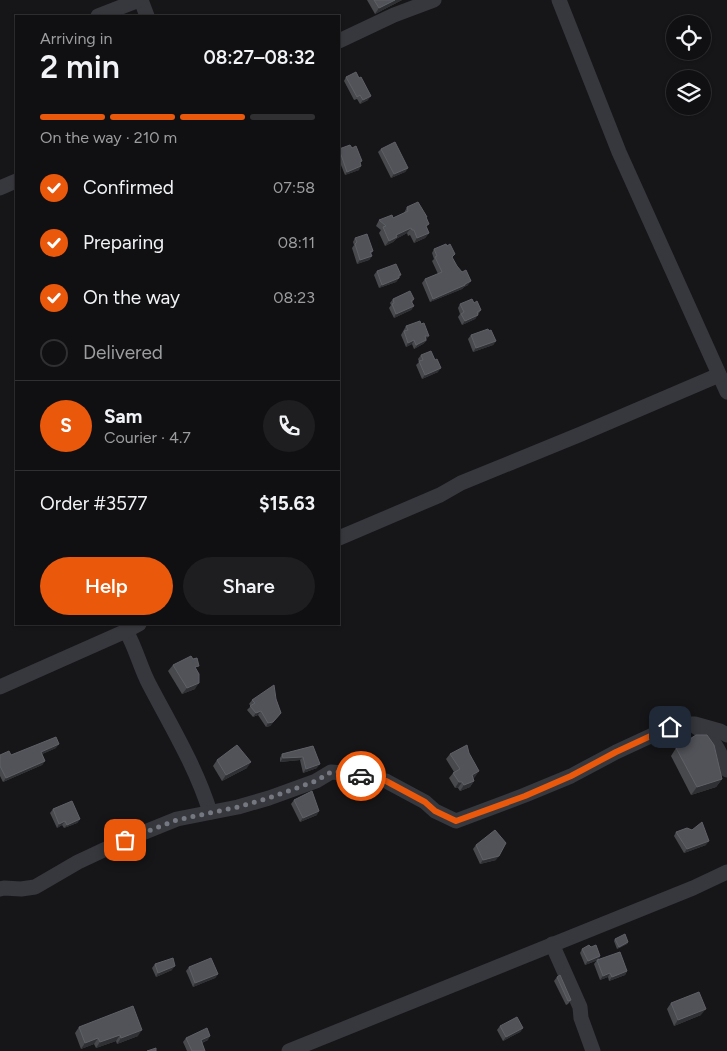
<!DOCTYPE html>
<html lang="en">
<head>
<meta charset="utf-8">
<style>
  :root { --surface:#101012; --page:#1e1e20; --text:#f1f3f6; --muted:#9c9d9f; --line:#303032; --accent:#ea580c }
  body { margin:0; font-family:Figtree,sans-serif; background:var(--page); color:var(--text); height:100vh; display:flex; flex-direction:column; font-size:19px; white-space:nowrap }
  * { box-sizing:border-box; margin:0 }
  p { font-size:16px; color:var(--muted) }
  .icon { flex:none; width:28px; height:28px; fill:none; stroke:currentColor; stroke-width:2; stroke-linecap:round; stroke-linejoin:round }
  .map { position:relative; flex:1; overflow:hidden }
  .panel { position:absolute; left:15px; top:15px; width:325px; height:610px; display:flex; flex-direction:column; background:var(--surface); border-radius:0px; box-shadow:0 1px 4px #0004,0 0 0 1px var(--line) }
  .panel>* { flex:none }
  .controls { position:absolute; left:666px; top:15px; display:grid; gap:10px }
  .controls a { display:grid; place-items:center; width:45px; height:45px; border-radius:50%; background:var(--surface); box-shadow:0 1px 4px #0004,0 0 0 1px var(--line); font-size:25px }
  .pin { position:absolute; display:grid; place-items:center; width:42px; height:42px; color:#fff; margin:-21px; border-radius:10px; box-shadow:0 2px 8px #0006 }
  .courier { position:absolute; display:grid; place-items:center; width:50px; height:50px; margin:-25px; border:4px solid #ea580c; border-radius:50%; background:#fff; color:#222; box-shadow:0 1px 6px #0007 }
  .overview em { font-style:normal; font-weight:600 }
  .overview div { display:flex; flex-direction:column-reverse }
  .overview { display:flex; align-items:center; justify-content:space-between; height:85px; padding:0 25px }
  h1 { font-size:32px; font-weight:600; line-height:38px }
  .bar { display:grid; grid-template-columns:repeat(4,1fr); gap:8px 5px; align-content:center; height:60px; padding:0 25px }
  .bar i { height:6px; border-radius:4px; background:var(--line) }
  .bar .current { background:var(--accent) }
  .bar p { grid-column:span 4 }
  .line { display:flex; align-items:center; gap:12px; padding:0 25px; border-top:1px solid var(--line) }
  .line div { flex:1 }
  .round { display:grid; place-items:center; flex:none; width:52px; height:52px; border-radius:26px; background:var(--page) }
  ol { padding:0 25px; list-style:none }
  li { display:flex; align-items:center; gap:15px; height:55px }
  li p { margin-inline-start:auto }
  li .icon { padding:5px; border-radius:50%; background:var(--accent); color:#fff; stroke-width:4 }
  li:last-child { color:var(--muted) }
  li i { width:28px; height:28px; border:2px solid var(--line); border-radius:50% }
  .button { display:flex; gap:10px; margin-top:auto; padding:10px 25px }
  .button a { flex:1; height:58px; border-radius:30px; background:var(--accent); color:#fff; font-size:20px; font-weight:600; line-height:58px; text-align:center }
  .button a+a { background:var(--page); color:var(--text) }
  .map>svg:first-child { display:block }
</style>
</head>
<body>
<div class="map">
<svg width="727" height="1051" viewBox="0 0 727 1051">
  <rect width="100%" height="100%" fill="#161618"/>
  <g fill="none" stroke-linecap="round" stroke-linejoin="round">
    <g stroke="#37383d" stroke-width="15">
      <path d="M141 0 147 16"/>
      <path d="M559 0 619 152 727 392"/>
      <path d="M98 16 139 0"/>
      <path d="M339 41 394 15 434 0"/>
      <path d="M0 188 16 181"/>
      <path d="M339 538 440 495 461 483 581 434 719 375"/>
      <path d="M126 631C136 648 140 667 149 684 171 726 196 767 210 812"/>
      <path d="M0 687 126 631 139 624"/>
      <path d="M697 728C713 735 721 754 727 770"/>
      <path d="M0 889 4 888 21 889 35 887 78 862 125 840 177 819 238 807 269 798 316 781 331 772 354 774 386 781 425 802 435 811 456 821 525 795 571 776 616 752 670 727 687 724H695L720 731 727 735"/>
      <path d="M552 944 580 1007 581 1018 593 1051"/>
      <path d="M289 1051 693 888 727 872"/>
    </g>
  </g>
  <g fill="#47494d">
    <path d="M367 0H402L375 14Z"/>
    <path d="M346 77 359 78 368 100 360 104 357 99 354 100 344 81Z"/>
    <path d="M352 148 360 163 359 170 345 175 339 160V149Z"/>
    <path d="M381 149 408 168 405 172 391 178 378 152Z"/>
    <path d="M407 207 426 218V227L429 233 425 238 414 243 410 235 408 236 407 233 396 239 393 242 385 246 379 233 381 230 376 226 379 220 393 218 404 213Z"/>
    <path d="M355 238 373 251 371 254 372 256 369 260 357 264 352 248 354 245 353 242Z"/>
    <path d="M434 249 452 258 468 285 464 287 462 289 430 302 422 283 425 279 438 274 432 261 434 259 432 253Z"/>
    <path d="M377 271 401 275 396 282 379 288 374 275Z"/>
    <path d="M393 299H414L412 303 414 306 411 310 394 318 389 308 391 305 390 303Z"/>
    <path d="M474 303 481 310 475 319 462 325 458 317 460 314 458 308 460 304Z"/>
    <path d="M406 326 427 340 423 344 414 349 412 344 406 347 401 335Z"/>
    <path d="M489 331 496 341 493 345 473 352 468 339 471 335Z"/>
    <path d="M421 355 435 360 438 372 422 379 416 365 419 362 418 359Z"/>
    <path d="M173 665 196 670 195 689 182 694 168 671Z"/>
    <path d="M276 699 281 713 270 726 266 727 258 715 253 717 247 710 251 706 249 704 252 700Z"/>
    <path d="M313 746 317 768 303 773 300 760 280 762V758L282 754Z"/>
    <path d="M56 748 42 754 45 761 42 765 3 782 0 776V755H11Z"/>
    <path d="M676 748 722 779 716 787 691 795 671 756Z"/>
    <path d="M450 754 475 777 473 778 474 781 470 787 460 791 458 788H455L449 778 454 772 446 759Z"/>
    <path d="M217 760 247 768 222 781 213 766Z"/>
    <path d="M294 800 317 815 300 822 291 804Z"/>
    <path d="M53 809 80 819 77 823 64 828 62 825 57 828 50 813Z"/>
    <path d="M676 832 706 845 684 853 674 836Z"/>
    <path d="M476 845 496 860 480 864 473 849Z"/>
    <path d="M615 939 628 942 627 944 617 949 614 941Z"/>
    <path d="M582 949 600 956 598 960 585 965 580 953Z"/>
    <path d="M597 960 627 971 625 975 609 981 608 977 600 980 594 964Z"/>
    <path d="M155 964 172 970 156 977 152 968Z"/>
    <path d="M189 967 218 974 215 978 193 987 186 971Z"/>
    <path d="M557 977 571 1000 568 1004 566 1005 554 981Z"/>
    <path d="M671 1003 701 1015 674 1026 667 1009Z"/>
    <path d="M500 1026 523 1028 520 1032 503 1041 497 1030Z"/>
    <path d="M79 1027 138 1036 117 1044 116 1041 96 1048 94 1044 81 1049 75 1033Z"/>
    <path d="M186 1038 208 1040 202 1043 205 1051H187L183 1042Z"/>
  </g>
  <g fill="#2f3033">
    <path d="M395 0H402L375 14 379 8Z"/>
    <path d="M371 96 368 100 360 104 363 100Z"/>
    <path d="M361 166 359 170 345 175 347 172Z"/>
    <path d="M408 168 405 172 391 178 394 174Z"/>
    <path d="M411 228 407 233 396 239 393 242 385 246 389 241 396 235Z"/>
    <path d="M429 233 425 238 414 243 417 238Z"/>
    <path d="M372 256 369 260 357 264 360 260Z"/>
    <path d="M401 275 396 282 379 288 382 285Z"/>
    <path d="M471 281 468 285 464 287 462 289 430 302 433 299Z"/>
    <path d="M414 306 411 310 394 318 396 314Z"/>
    <path d="M478 315 475 319 462 325 465 321Z"/>
    <path d="M425 336H429L423 344 414 349Z"/>
    <path d="M414 340 412 344 406 347 408 343Z"/>
    <path d="M496 341 493 345 473 352 476 348Z"/>
    <path d="M441 368 438 372 422 379 425 375Z"/>
    <path d="M199 683 195 689 182 694 187 688Z"/>
    <path d="M261 711 258 715 253 717 256 713Z"/>
    <path d="M281 713 270 726 266 727 268 723Z"/>
    <path d="M59 744 56 748 38 756 41 752Z"/>
    <path d="M303 757 300 760 280 762 283 758Z"/>
    <path d="M45 761 42 765 3 782 6 778Z"/>
    <path d="M251 762 247 768 222 781 226 775Z"/>
    <path d="M320 764 317 768 303 773 306 769Z"/>
    <path d="M479 771 475 777 468 780 472 775Z"/>
    <path d="M722 779 716 787 691 795 697 787Z"/>
    <path d="M474 781 470 787 460 791 464 785Z"/>
    <path d="M459 782H462L458 788H455Z"/>
    <path d="M319 811 317 815 300 822 303 818Z"/>
    <path d="M80 819 77 823 64 828 67 825Z"/>
    <path d="M65 821 62 825 57 828 59 824Z"/>
    <path d="M709 841 706 845 684 853 687 849Z"/>
    <path d="M499 856 496 860 480 864 483 860Z"/>
    <path d="M628 942 627 944 617 949 619 947Z"/>
    <path d="M600 956 598 960 585 965 588 961Z"/>
    <path d="M175 966 172 970 156 977 158 973Z"/>
    <path d="M627 971 625 975 609 981 612 977Z"/>
    <path d="M610 973 608 977 600 980 603 976Z"/>
    <path d="M218 974 215 978 193 987 195 983Z"/>
    <path d="M706 1009 701 1015 674 1026 678 1020Z"/>
    <path d="M523 1028 520 1032 503 1041 506 1037Z"/>
    <path d="M142 1030 138 1036 117 1044 121 1038Z"/>
    <path d="M120 1035 116 1041 96 1048 100 1042Z"/>
    <path d="M210 1036 208 1040 198 1044 201 1040Z"/>
    <path d="M98 1038 94 1044 81 1049 85 1043Z"/>
  </g>
  <g fill="#525359" stroke="#5f6168">
    <path d="M374 0H395L379 8Z"/>
    <path d="M356 72 359 78 361 77 371 96 363 100 360 95 357 97 346 77Z"/>
    <path d="M395 142 408 168 394 174 381 149Z"/>
    <path d="M350 145 352 148 356 146 362 161 360 162 361 166 347 172 339 149Z"/>
    <path d="M418 202 427 217H426L429 224 426 226 429 233 417 238 414 230H412L411 228 396 235 397 237 389 241 383 227 386 226 379 220 392 215 393 218 408 211 407 207Z"/>
    <path d="M367 234 373 251 370 252 372 256 360 260 355 244 357 242 355 238Z"/>
    <path d="M446 244 447 246 450 244 455 254 452 257 457 266 462 272 466 270 471 281 465 284V285L433 299 425 279 442 272 435 257 437 256 434 249Z"/>
    <path d="M396 264 401 275H399V278L382 285 377 271Z"/>
    <path d="M410 291 414 299 411 301 414 306 396 314 392 304 394 303 393 299Z"/>
    <path d="M472 299 474 303 477 301 481 310 477 312 478 315 465 321 461 314 464 312 460 304Z"/>
    <path d="M420 321 421 324 424 323 429 336H425L426 340 416 345 414 340 408 343 404 331 408 330 406 326Z"/>
    <path d="M488 329 489 331 491 330 496 341 476 348 471 335Z"/>
    <path d="M431 351 435 360 437 359 441 368 425 375 419 361 423 360 421 355Z"/>
    <path d="M191 656 193 659 197 658 199 666 195 667 199 674V683L187 688 173 665Z"/>
    <path d="M274 685 276 699 281 713 273 722 268 723 261 711 256 713 250 706 255 703 252 700Z"/>
    <path d="M696 735H707L714 745 722 779 697 787 676 748Z"/>
    <path d="M56 737 59 744 41 752 45 761 6 778 0 766V755L9 751 11 755Z"/>
    <path d="M237 745 251 762 226 775 217 760Z"/>
    <path d="M467 745 469 753 479 771 472 775 474 781 464 785 462 782H459L453 773 460 769 450 754Z"/>
    <path d="M313 746 320 764 306 769 303 757 283 758 282 754Z"/>
    <path d="M312 791 319 811 303 818 294 800Z"/>
    <path d="M72 801 80 819 67 825 65 821 59 824 53 809Z"/>
    <path d="M702 822 709 841 687 849 676 832 687 828 692 830Z"/>
    <path d="M495 830 506 843 499 856 483 860 476 845Z"/>
    <path d="M625 934 628 942 619 947 615 939Z"/>
    <path d="M589 945 591 947 596 945 600 956 588 961 582 949Z"/>
    <path d="M620 952 627 971 612 977 610 973 603 976 597 960Z"/>
    <path d="M173 958 175 966 158 973 155 964Z"/>
    <path d="M211 958 218 974 195 983 189 967Z"/>
    <path d="M560 975 571 1000 568 1001 557 977Z"/>
    <path d="M699 992 706 1009 678 1020 671 1003Z"/>
    <path d="M133 1006 142 1030 121 1038 120 1035 100 1042 98 1038 85 1043 79 1027Z"/>
    <path d="M517 1017 523 1028 506 1037 500 1026Z"/>
    <path d="M207 1028 210 1036 201 1040 205 1051H192L186 1038Z"/>
    <path d="M156 1048V1051H147Z"/>
  </g>
  <g fill="none" stroke-linecap="round" stroke-linejoin="round">
    <path stroke="#757880" stroke-width="5" stroke-dasharray="0 9" d="M125 840 177 820 238 807 269 798 316 781 331 772H346L361 776"/>
    <path stroke="#ea580c" stroke-width="6" d="M361 776 386 781 425 802 435 811 456 821 525 796 571 776 616 752 670 727"/>
  </g>
</svg>
<div class="controls">
<a><svg class="icon" aria-label="locate" viewBox="0 0 24 24"><circle cx="12" cy="12" r="6"/><path d="M12 2v4M12 18v4M2 12h4M18 12h4"/></svg></a>
<a><svg class="icon" aria-label="layers" viewBox="0 0 24 24"><path d="M12 4l9 5-9 5-9-5zM3 14l9 5 9-5"/></svg></a>
</div>
<div class="pin" style="left:125px;top:840px;background:#ea580c"><svg class="icon" aria-label="bag" viewBox="0 0 24 24"><path d="M5 8h14l-1 12H6zM9 8a3 3 0 0 1 6 0"/></svg></div>
<div class="pin" style="left:670px;top:727px;background:#1f2937"><svg class="icon" aria-label="home" viewBox="0 0 24 24"><path d="M3 11l9-7 9 7M6 9v11h12V9"/></svg></div>
<div class="courier" style="left:361px;top:776px"><svg class="icon" aria-label="car" viewBox="0 0 24 24"><path d="M5 17H2v-5l4-1 3-4h7l3 4 3 1v5h-3M9 17h6M6 11h13"/><circle cx="7" cy="17" r="2"/><circle cx="17" cy="17" r="2"/></svg></div>
<section class="panel">
<div class="overview"><div><h1>2 min</h1><p>Arriving in</p></div><em>08:27–08:32</em></div>
<div class="bar"><i class="current"></i><i class="current"></i><i class="current"></i><i></i><p>On the way · 210 m</p></div>
<ol>
<li><svg class="icon" aria-label="check" viewBox="0 0 24 24"><path d="M5 12l5 5 9-10"/></svg>Confirmed<p>07:58</p></li>
<li><svg class="icon" aria-label="check" viewBox="0 0 24 24"><path d="M5 12l5 5 9-10"/></svg>Preparing<p>08:11</p></li>
<li><svg class="icon" aria-label="check" viewBox="0 0 24 24"><path d="M5 12l5 5 9-10"/></svg>On the way<p>08:23</p></li>
<li><i></i>Delivered</li>
</ol>
<div class="line" style="height:90px"><b class="round" style="background:var(--accent);color:#fff">S</b><div><b>Sam</b><p>Courier · 4.7</p></div><a class="round"><svg class="icon" aria-label="phone" viewBox="0 0 24 24"><path d="M5 4h4l2 5-3 2q2 4 5 5l2-3 5 2v4C11 20 4 13 5 4z"/></svg></a></div>
<div class="line" style="height:65px"><div>Order #3577</div><b>$15.63</b></div>
<div class="button"><a>Help</a><a>Share</a></div>
</section>
</div>
</body>
</html>
